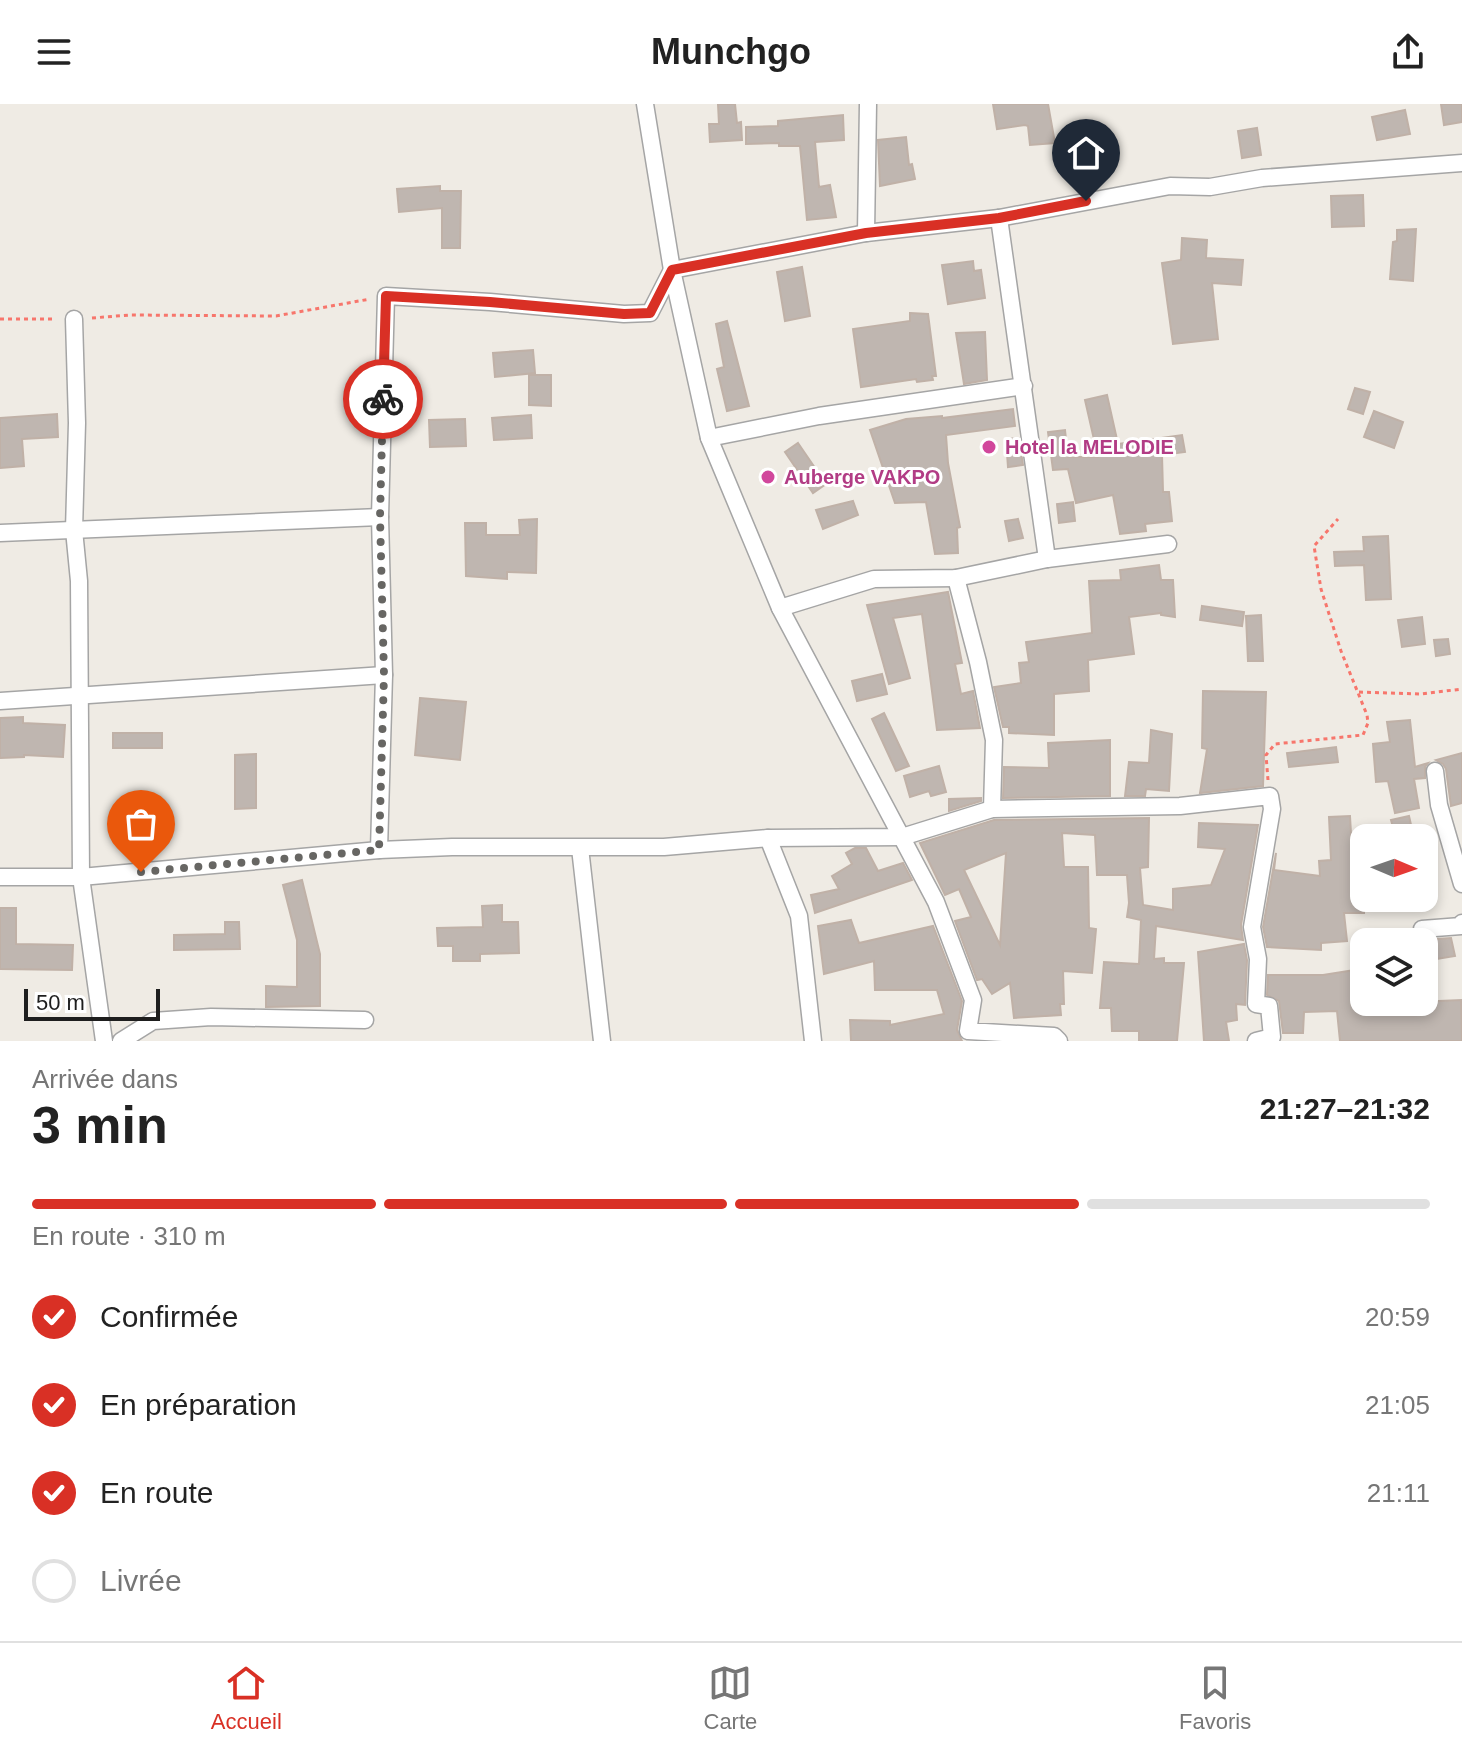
<!DOCTYPE html>
<html lang="fr">
<head>
<meta charset="utf-8">
<style>
  :root { --surface:#fff; --page:#f2f2f2; --text:#222; --muted:#767676; --line:#e0e0e0; --accent:#d93025 }
  body { margin:0; font-family:Arial,sans-serif; background:var(--page); color:var(--text); height:100vh; display:flex; flex-direction:column; font-size:30px; white-space:nowrap }
  * { box-sizing:border-box; margin:0 }
  p { font-size:26px; color:var(--muted) }
  .icon { flex:none; width:44px; height:44px; fill:none; stroke:currentColor; stroke-width:2; stroke-linecap:round; stroke-linejoin:round }
  .map { position:relative; height:937px; overflow:hidden }
  .drawer { display:flex; flex-direction:column; background:var(--surface); flex:1 }
  .drawer>* { flex:none }
  .needle { width:52px; rotate:92deg }
  .fabs { position:absolute; left:1350px; top:720px; display:grid; gap:16px }
  .fabs a { display:grid; place-items:center; width:88px; height:88px; border-radius:16px; background:var(--surface); box-shadow:0 4px 12px #0003; font-size:40px }
  .scale { position:absolute; left:24px; bottom:20px; width:136px; box-sizing:border-box; padding-left:8px; border:4px solid #1e1e1e; border-top:0; font-size:22px; line-height:28px; white-space:nowrap; color:#1e1e1e; -webkit-text-stroke:6px #fff; paint-order:stroke }
  .pin { position:absolute; display:grid; place-items:center; width:68px; height:68px; color:#fff; margin:-82px -34px; border-radius:50% 50% 50% 0; rotate:-45deg; box-shadow:0 0 8px #0007 }
  .pin .icon { rotate:45deg }
  .courier { position:absolute; display:grid; place-items:center; width:80px; height:80px; margin:-40px; border:6px solid #d93025; border-radius:50%; background:#fff; color:#222; box-shadow:0 2px 10px #0007 }
  .overview em { font-style:normal; font-weight:700 }
  .overview div { display:flex; flex-direction:column-reverse }
  .overview { display:flex; align-items:center; justify-content:space-between; height:136px; padding:0 32px }
  h1 { font-size:52px; font-weight:700; line-height:60px }
  .bar { display:grid; grid-template-columns:repeat(4,1fr); gap:12px 8px; align-content:center; height:96px; padding:0 32px }
  .bar i { height:10px; border-radius:6px; background:var(--line) }
  .bar .on { background:var(--accent) }
  .bar p { grid-column:span 4 }
  ol { padding:0 32px; list-style:none }
  li { display:flex; align-items:center; gap:24px; height:88px }
  li p { margin-inline-start:auto }
  li .icon { padding:8px; border-radius:50%; background:var(--accent); color:#fff; stroke-width:4 }
  li:last-child { color:var(--muted) }
  li i { width:44px; height:44px; border:4px solid var(--line); border-radius:50% }
  header { display:flex; justify-content:space-between; align-items:center; height:104px; padding:0 32px; background:var(--surface); font-size:36px; font-weight:700 }
  .tabs { display:flex; justify-content:space-around; align-items:center; height:112px; border-top:2px solid var(--line); background:var(--surface); font-size:22px; color:var(--muted) }
  .tabs a { display:grid; justify-items:center; gap:4px }
  .tabs .on { color:var(--accent) }
  .map>svg:first-child { display:block }
</style>
</head>
<body>
<header><svg class="icon" aria-label="menu" viewBox="0 0 24 24"><path d="M4 6h16M4 12h16M4 18h16"/></svg>Munchgo<svg class="icon" aria-label="share" viewBox="0 0 24 24"><path d="M12 15V3M7 8l5-5 5 5M5 13v7h14v-7"/></svg></header>
<div class="map">
<svg width="1462" height="937" viewBox="0 0 1462 937">
  <rect width="100%" height="100%" fill="#efebe4"/>
  <g fill="#bfb6b0" stroke="#c0b1a7" stroke-width="2" fill-rule="evenodd">
    <path d="M718 0H735L737 19 741 18 742 36 710 38 709 20H719Z"/>
    <path d="M993 0H1048L1055 39 1030 41 1028 22 1025 21 997 25Z"/>
    <path d="M1441 0H1462V18L1444 21Z"/>
    <path d="M1405 6 1410 30 1377 36 1372 13Z"/>
    <path d="M843 11 844 36 815 38 819 83 830 81 836 113 807 116 800 42H779V39L746 40V23L778 22V17Z"/>
    <path d="M1257 24 1261 51 1242 54 1238 27Z"/>
    <path d="M906 33 909 61 912 60 915 75 880 82 878 36Z"/>
    <path d="M440 82V87H461L460 144H442V104L399 108 397 85Z"/>
    <path d="M1363 91 1364 122 1332 123 1331 92Z"/>
    <path d="M1416 125 1413 177 1390 175 1393 138 1397 137V126Z"/>
    <path d="M1182 134 1207 136 1206 154 1243 156 1241 181 1212 179 1218 235 1173 240 1162 159 1181 156Z"/>
    <path d="M973 157 974 167 981 166 985 194 948 200 942 161Z"/>
    <path d="M802 163 810 212 785 217 777 168Z"/>
    <path d="M910 209 928 210 936 272H932L933 276 917 278 916 275 861 283 853 225 910 217Z"/>
    <path d="M727 217 749 302 727 307 717 265 724 263 716 220Z"/>
    <path d="M985 228 987 276 964 280 956 229Z"/>
    <path d="M533 246 535 269 495 273 493 249Z"/>
    <path d="M529 271H551V302L529 301Z"/>
    <path d="M1355 284 1370 288 1363 310 1348 305Z"/>
    <path d="M1107 291 1118 340 1182 331 1185 348 1162 351 1163 388H1169L1172 417 1145 420 1146 427 1120 430 1113 391 1076 399 1068 365 1053 366 1048 328 1065 326 1068 353H1098L1085 296Z"/>
    <path d="M1013 305 1015 322 946 331 948 359 960 423 957 424 958 449 935 450 926 398 895 399 870 326 906 315 942 312V314Z"/>
    <path d="M1374 307 1403 318 1394 344 1364 333Z"/>
    <path d="M57 310 58 333 22 335 24 362 0 364V314Z"/>
    <path d="M531 311 532 334 494 336 492 314Z"/>
    <path d="M465 315 466 342 430 343 429 316Z"/>
    <path d="M1019 334 1023 361 1008 363 1006 335Z"/>
    <path d="M798 339 826 380 813 389 785 348Z"/>
    <path d="M853 397 858 411 823 425 816 406Z"/>
    <path d="M1073 398 1075 417 1059 419 1057 400Z"/>
    <path d="M537 415 536 469 507 468V475L466 472 465 419H486V431H520L519 416Z"/>
    <path d="M1018 415 1023 434 1009 437 1005 417Z"/>
    <path d="M1388 432 1391 495 1366 496 1364 461 1335 462 1334 448 1364 447 1363 433Z"/>
    <path d="M1159 461 1161 476H1173L1175 513 1161 511V509L1129 513 1134 550 1088 556 1089 587 1054 590V631L1009 629V623H1003L994 583 1021 579 1019 559 1029 558 1026 538 1092 529 1089 477 1121 476 1120 466Z"/>
    <path d="M948 488 962 559 955 560 961 590 973 587 980 624 937 626 922 510 893 514 910 574 889 580 867 501Z"/>
    <path d="M1202 502 1244 508 1242 522 1200 516Z"/>
    <path d="M1261 511 1263 557H1248L1246 512Z"/>
    <path d="M1422 513 1425 540 1402 543 1398 516Z"/>
    <path d="M1448 535 1450 550 1436 552 1434 536Z"/>
    <path d="M882 570 887 590 857 597 852 577Z"/>
    <path d="M1203 587 1266 588 1263 682 1200 689 1207 645 1202 644Z"/>
    <path d="M420 594 466 598 460 656 415 651Z"/>
    <path d="M884 609 909 662 896 667 872 615Z"/>
    <path d="M23 613V619L65 621 63 653 24 651V653L0 654V614Z"/>
    <path d="M1410 616 1415 663 1428 659 1425 663V674L1414 675 1419 704 1395 709 1388 677 1376 678 1373 640 1390 638 1387 618Z"/>
    <path d="M1151 626 1172 630 1169 687 1146 685 1145 692H1125L1129 658 1149 659Z"/>
    <rect x="113" y="629" width="49" height="15"/>
    <path d="M1110 636V692L1003 694 1004 663 1049 664 1048 639Z"/>
    <path d="M1336 643 1338 658 1289 663 1287 649Z"/>
    <path d="M1462 649V699L1451 702 1446 665 1443 660 1436 656Z"/>
    <path d="M256 650V704L235 705V651Z"/>
    <path d="M939 662 946 688 931 692 929 687 910 693 904 672Z"/>
    <path d="M981 694V697L949 707V695Z"/>
    <path d="M1350 712 1352 747 1364 744V809H1344L1347 837 1321 839V846L1267 843 1263 823 1276 749 1274 766 1320 772 1319 757 1331 756 1329 713Z"/>
    <path d="M1409 712 1414 734H1396L1391 716Z"/>
    <path d="M1149 714 1148 763 1140 764 1143 801 1173 806V785L1211 781 1225 745 1198 743 1199 719 1258 721 1241 821 1243 836 1156 822 1154 855 1164 854V859H1184L1177 937H1139V927H1112L1111 904H1100L1104 858 1139 860 1141 816 1127 813 1129 799 1127 771H1097L1095 731 1062 729 1064 763H1088L1089 824 1096 825 1092 869 1063 867 1064 900H1060L1061 911 1014 914 1010 879 992 890 982 875 977 876 955 817 971 813 959 785 945 791 920 739 994 716ZM1006 749 1000 841 964 766Z"/>
    <path d="M855 744H866L878 767 903 759 912 776 815 809 811 791 839 785 832 772 852 760 846 749Z"/>
    <path d="M302 776 320 850V902L266 903V882L297 883V836L283 781Z"/>
    <path d="M502 801V818H518L519 849 480 850V857H453V842H438L437 824 483 823 482 802Z"/>
    <path d="M0 804H16V840L73 841 72 866 0 865Z"/>
    <path d="M851 816 859 839 933 822 962 897 957 926 962 937H851L850 916 890 917V921L944 910 937 886H875L874 857 824 870 818 822Z"/>
    <path d="M225 818H239L240 845 174 846V831L225 830Z"/>
    <path d="M1451 834 1455 852 1424 857V836Z"/>
    <path d="M1244 840 1247 856 1245 901 1236 900 1237 916 1226 918 1229 937H1204L1198 848Z"/>
    <path d="M1355 866 1360 906 1378 904 1416 907V898L1461 896 1462 937H1340L1337 907 1304 908 1303 929H1283L1279 897 1267 891 1268 871H1323Z"/>
  </g>
  <g fill="none" stroke-linecap="round" stroke-linejoin="round">
    <defs>
      <g id="minor">
        <path d="M645 0 672 166 709 334 780 504 936 798 973 896 968 927 1054 932 1059 937"/>
        <path d="M999 114 1047 455"/>
        <path d="M866 129 868 0"/>
        <path d="M74 215 77 319 74 426 79 477 81 773 104 937"/>
        <path d="M709 334 819 312 1024 282"/>
        <path d="M0 429 380 413"/>
        <path d="M956 474 978 558 994 636 992 705"/>
        <path d="M780 504 874 475 956 474 1047 455 1168 440"/>
        <path d="M0 597 384 571"/>
        <path d="M1435 667 1439 701 1462 780"/>
        <path d="M768 734 799 812 813 937"/>
        <path d="M580 744 602 937"/>
        <path d="M379 746 384 571 380 413 386 192 490 198 624 210 650 209 672 166 866 129 999 114 1170 82 1210 83 1262 74 1462 59"/>
        <path d="M0 773H81L379 746 452 743H664L768 734 902 733 992 705 1180 702 1270 692 1272 705 1252 823 1258 855 1256 900 1269 902 1272 933 1256 937"/>
        <path d="M1422 825 1461 822 1462 819"/>
        <path d="M121 937 153 917 211 913 365 916"/>
      </g>
    </defs>
    <use href="#minor" stroke="#a5a5a5" stroke-width="19"/>
    <g stroke="#f7766c" stroke-width="3" stroke-dasharray="4 4" stroke-linecap="butt">
      <path d="M92 214 130 211 276 212 370 195"/>
      <path d="M0 215H56"/>
      <path d="M1359 588 1421 590 1462 585"/>
      <path d="M1268 676 1266 651 1275 640 1363 631 1368 619 1367 611 1341 547 1321 485 1314 442 1338 415"/>
    </g>
    <use href="#minor" stroke="#fff" stroke-width="16"/>
  </g>
  <g fill="none" stroke-linecap="round" stroke-linejoin="round">
    <path stroke="#676663" stroke-width="8" stroke-dasharray="0 14.4" d="M141 768 379 746 384 571 380 413 383 295"/>
    <path stroke="#d93025" stroke-width="10" d="M383 295 386 192 490 198 624 210 650 209 672 166 866 129 999 114 1086 97"/>
  </g>
  <g fill="#d1479c" stroke="#fff" stroke-width="3">
    <circle cx="989" cy="343" r="8"/>
    <circle cx="768" cy="373" r="8"/>
  </g>
  <g text-anchor="middle" stroke-width="6" stroke-linejoin="round" paint-order="stroke">
    <g font-size="20" font-weight="bold" fill="#b23c85" stroke="#fff" text-anchor="start">
      <text x="1005" y="350">Hotel la MELODIE</text>
      <text x="784" y="380">Auberge VAKPO</text>
    </g>
  </g>
</svg>
<div class="fabs">
<a><svg class="needle" viewBox="-14 -14 28 28"><path d="M0-13l5 13h-10z" fill="#e53935"/><path d="M0 13l5-13h-10z" fill="#767676"/></svg></a>
<a><svg class="icon" aria-label="layers" viewBox="0 0 24 24"><path d="M12 4l9 5-9 5-9-5zM3 14l9 5 9-5"/></svg></a>
</div>
<div class="scale">50 m</div>
<div class="pin" style="left:141px;top:768px;background:#ea580c"><svg class="icon" aria-label="bag" viewBox="0 0 24 24"><path d="M5 8h14l-1 12H6zM9 8a3 3 0 0 1 6 0"/></svg></div>
<div class="pin" style="left:1086px;top:97px;background:#1f2937"><svg class="icon" aria-label="home" viewBox="0 0 24 24"><path d="M3 11l9-7 9 7M6 9v11h12V9"/></svg></div>
<div class="courier" style="left:383px;top:295px"><svg class="icon" aria-label="bike" viewBox="0 0 24 24"><circle cx="6" cy="16" r="4"/><circle cx="18" cy="16" r="4"/><path d="M6 16l4-8h5l3 8M10 8l3 8H6M13 5h3"/></svg></div>
</div>
<section class="drawer">
<div class="overview"><div><h1>3 min</h1><p>Arrivée dans</p></div><em>21:27–21:32</em></div>
<div class="bar"><i class="on"></i><i class="on"></i><i class="on"></i><i></i><p>En route · 310 m</p></div>
<ol>
<li><svg class="icon" aria-label="check" viewBox="0 0 24 24"><path d="M5 12l5 5 9-10"/></svg>Confirmée<p>20:59</p></li>
<li><svg class="icon" aria-label="check" viewBox="0 0 24 24"><path d="M5 12l5 5 9-10"/></svg>En préparation<p>21:05</p></li>
<li><svg class="icon" aria-label="check" viewBox="0 0 24 24"><path d="M5 12l5 5 9-10"/></svg>En route<p>21:11</p></li>
<li><i></i>Livrée</li>
</ol>
</section>
<nav class="tabs">
<a class="on"><svg class="icon" aria-label="home" viewBox="0 0 24 24"><path d="M3 11l9-7 9 7M6 9v11h12V9"/></svg>Accueil</a>
<a><svg class="icon" aria-label="map" viewBox="0 0 24 24"><path d="M3 6l6-2 6 2 6-2v14l-6 2-6-2-6 2zM9 4v14M15 6v14"/></svg>Carte</a>
<a><svg class="icon" aria-label="saved" viewBox="0 0 24 24"><path d="M7 4h10v16l-5-4-5 4z"/></svg>Favoris</a>
</nav>
</body>
</html>
